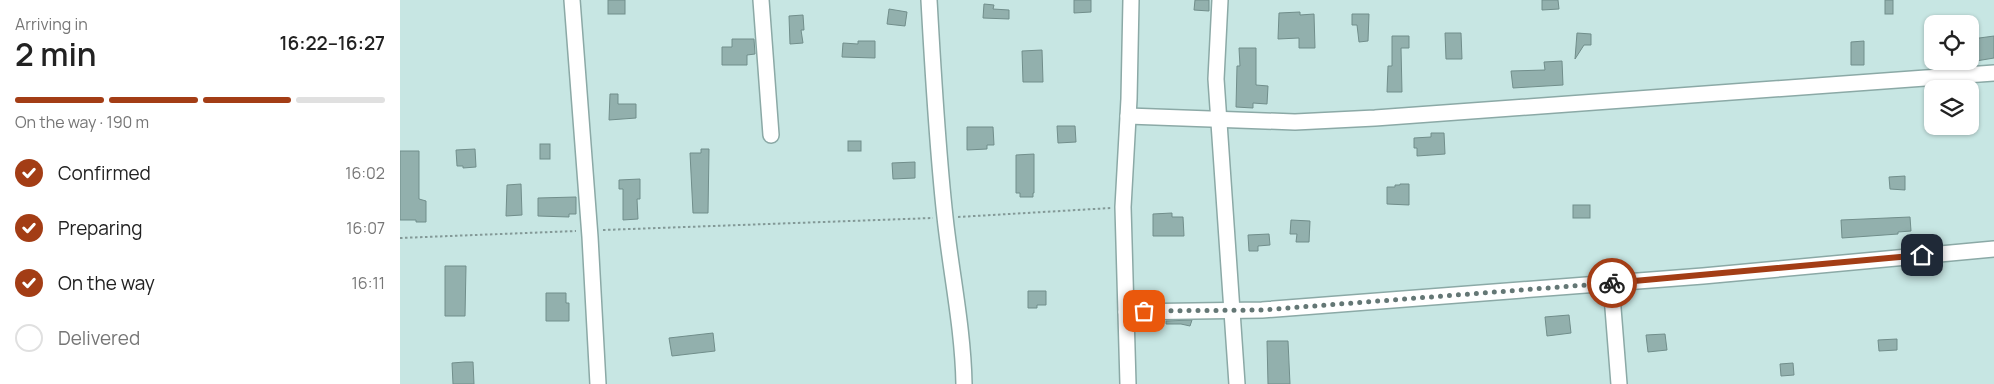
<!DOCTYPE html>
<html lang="en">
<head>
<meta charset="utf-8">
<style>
  :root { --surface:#fff; --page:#f6f6f6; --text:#222; --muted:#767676; --line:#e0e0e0; --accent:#a33d15 }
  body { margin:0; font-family:Manrope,sans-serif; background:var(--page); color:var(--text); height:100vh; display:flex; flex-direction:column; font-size:19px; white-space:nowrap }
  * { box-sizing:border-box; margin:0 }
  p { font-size:16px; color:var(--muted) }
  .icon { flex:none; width:28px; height:28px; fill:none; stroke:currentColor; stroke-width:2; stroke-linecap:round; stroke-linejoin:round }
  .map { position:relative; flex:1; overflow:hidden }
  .sheet { display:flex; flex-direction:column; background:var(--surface); width:400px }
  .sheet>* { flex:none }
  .buttons { position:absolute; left:1524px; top:15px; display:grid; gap:10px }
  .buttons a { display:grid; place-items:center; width:55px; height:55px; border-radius:10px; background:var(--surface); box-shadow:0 1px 4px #0004; font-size:25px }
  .pin { position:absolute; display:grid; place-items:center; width:42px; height:42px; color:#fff; margin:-21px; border-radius:10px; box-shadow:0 2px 8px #0006 }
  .courier { position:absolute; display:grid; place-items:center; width:50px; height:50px; margin:-25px; border:4px solid #a33d15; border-radius:50%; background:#fff; color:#222; box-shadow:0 1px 6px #0007 }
  .head em { font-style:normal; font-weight:600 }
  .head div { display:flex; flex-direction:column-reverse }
  .head { display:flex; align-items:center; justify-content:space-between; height:85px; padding:0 15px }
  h1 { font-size:32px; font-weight:600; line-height:38px }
  .bar { display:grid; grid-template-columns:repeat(4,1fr); gap:8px 5px; align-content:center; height:60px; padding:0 15px }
  .bar i { height:6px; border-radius:4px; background:var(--line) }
  .bar .active { background:var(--accent) }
  .bar p { grid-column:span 4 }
  ol { padding:0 15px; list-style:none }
  li { display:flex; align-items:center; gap:15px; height:55px }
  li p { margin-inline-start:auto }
  li .icon { padding:5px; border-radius:50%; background:var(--accent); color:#fff; stroke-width:4 }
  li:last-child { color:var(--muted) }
  li i { width:28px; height:28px; border:2px solid var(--line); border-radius:50% }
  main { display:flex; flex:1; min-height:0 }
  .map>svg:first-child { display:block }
</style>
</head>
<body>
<main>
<section class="sheet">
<div class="head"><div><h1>2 min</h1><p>Arriving in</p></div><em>16:22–16:27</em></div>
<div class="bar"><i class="active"></i><i class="active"></i><i class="active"></i><i></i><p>On the way · 190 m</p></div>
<ol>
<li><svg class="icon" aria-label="check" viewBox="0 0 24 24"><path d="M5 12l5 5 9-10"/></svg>Confirmed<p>16:02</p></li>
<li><svg class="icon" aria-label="check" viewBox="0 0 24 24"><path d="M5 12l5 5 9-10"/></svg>Preparing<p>16:07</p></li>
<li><svg class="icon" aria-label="check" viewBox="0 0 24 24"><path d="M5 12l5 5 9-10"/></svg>On the way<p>16:11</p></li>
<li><i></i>Delivered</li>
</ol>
</section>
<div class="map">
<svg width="1594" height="384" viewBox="0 0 1594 384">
  <rect width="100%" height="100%" fill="#c7e6e3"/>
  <g fill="#92b0ad" stroke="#718e8b">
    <rect x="208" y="0" width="17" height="14"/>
    <path d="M674 0H691V12L674 13Z"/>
    <path d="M795 0H809V11L794 10Z"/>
    <path d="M1142 0H1158L1159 9 1142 10Z"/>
    <rect x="1485" y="0" width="8" height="14"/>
    <path d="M584 4 594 5 593 9 609 10V19L583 18Z"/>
    <path d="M489 9 507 12 505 26 487 24Z"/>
    <path d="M900 12V15L914 14 915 48H899V38L878 39 879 13Z"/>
    <path d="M952 14H969L968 41 959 42 957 25H952Z"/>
    <path d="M403 15 404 30H401L403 43 390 44 389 16Z"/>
    <path d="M1045 33H1061L1062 59H1046Z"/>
    <path d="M1177 33 1191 34V45H1184L1175 59Z"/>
    <path d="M992 36H1009V48H1001L1002 92H987L988 66H992Z"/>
    <path d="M1594 36V58L1576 61 1572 39Z"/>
    <path d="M332 39H354L355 54 347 55V65H322V47H332Z"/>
    <path d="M458 41H475V58L442 57 443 43 458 44Z"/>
    <path d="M1464 41V65H1451V42Z"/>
    <path d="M839 48H856V85L868 86 867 104 853 103V108L836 107 837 66H840Z"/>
    <path d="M642 50 643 82H623L622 51Z"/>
    <path d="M1162 61 1163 85 1113 88 1111 71 1145 70 1144 62Z"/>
    <path d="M210 94H218V104H236V118L209 120Z"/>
    <path d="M657 126H675L676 142 658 143Z"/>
    <path d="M567 127H593L594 145H587V149L567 150Z"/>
    <path d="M1031 133H1044L1045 154 1017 156V148H1014V138L1031 137Z"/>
    <rect x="448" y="141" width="13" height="10"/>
    <rect x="140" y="144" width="10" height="15"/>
    <path d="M75 149 76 167 63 168V166H57L56 150Z"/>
    <path d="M301 149H309L308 213H293L290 153H301Z"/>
    <path d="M0 151H19V199L26 201V222H16V220H0Z"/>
    <path d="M634 154V193H633V197H620V193H616V155Z"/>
    <path d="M515 162V178L493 179 492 163Z"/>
    <path d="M1505 176V190L1490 189 1489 177Z"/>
    <path d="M240 179V199H237L238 219 223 220V189H219V180Z"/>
    <path d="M121 184 122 215 106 216 107 185Z"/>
    <path d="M1000 184H1009V205L987 204V187H995V185H1000Z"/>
    <path d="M176 197V214H169V217L138 216V198Z"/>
    <rect x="1173" y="205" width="17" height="13"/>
    <path d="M772 213V217H783L784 236H753V214Z"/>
    <path d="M1510 217 1511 231 1498 232V234L1442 238 1441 220Z"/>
    <path d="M891 220 910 221 909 242H896L897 234H890Z"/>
    <path d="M869 234 870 245 858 246V251H849L848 235Z"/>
    <path d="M45 266H66L65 316H45Z"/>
    <path d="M628 291H646V305H637V308H628Z"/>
    <path d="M146 293H166V303H169V321H146Z"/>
    <path d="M1169 315 1171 333 1147 336 1145 317Z"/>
    <path d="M792 320 790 326 781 324H766V321Z"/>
    <path d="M313 333 315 351 272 356 269 338Z"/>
    <path d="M1265 334 1267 350 1248 352 1246 335Z"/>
    <path d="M1497 339V350L1479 351 1478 340Z"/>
    <path d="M867 341H888L890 384H868Z"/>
    <path d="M65 362H73L74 384H53L52 363Z"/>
    <path d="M1393 363 1394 375 1381 376 1380 364Z"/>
  </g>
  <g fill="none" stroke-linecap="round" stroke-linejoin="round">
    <defs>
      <g id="minor">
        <path d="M172 0 190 237 198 384"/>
        <path d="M361 0 371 135"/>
        <path d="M529 0C533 72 537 145 545 217 551 273 563 328 564 384"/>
        <path d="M820 0 816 79 837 384"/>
        <path d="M728 116 895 122 975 118 1594 73"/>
        <path d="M1211 283 1219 384"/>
        <path d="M726 312 862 310 1303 276 1594 249"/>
        <path d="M728 384 723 207 729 99 731 0"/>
      </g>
    </defs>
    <use href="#minor" stroke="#8ba9a6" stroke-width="18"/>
    <g stroke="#839997" stroke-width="2" stroke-dasharray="2.5 2.5" stroke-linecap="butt">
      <path d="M558 217 711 208"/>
      <path d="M203 230 533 218"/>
      <path d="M0 238 176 231"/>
    </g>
    <use href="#minor" stroke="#fff" stroke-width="15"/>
  </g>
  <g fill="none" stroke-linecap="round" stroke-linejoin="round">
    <path stroke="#647775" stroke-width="5" stroke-dasharray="0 9" d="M744 311 862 310 1212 283"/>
    <path stroke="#a33d15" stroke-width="6" d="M1212 283 1522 255"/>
  </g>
</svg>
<div class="buttons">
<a><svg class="icon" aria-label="locate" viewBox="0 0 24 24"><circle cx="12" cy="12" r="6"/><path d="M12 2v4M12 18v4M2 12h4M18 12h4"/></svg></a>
<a><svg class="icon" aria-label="layers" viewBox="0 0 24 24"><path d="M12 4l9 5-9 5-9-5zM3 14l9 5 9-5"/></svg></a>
</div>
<div class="pin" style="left:744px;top:311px;background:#ea580c"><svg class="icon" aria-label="bag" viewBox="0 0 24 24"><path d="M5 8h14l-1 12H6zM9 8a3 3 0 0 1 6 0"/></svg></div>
<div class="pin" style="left:1522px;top:255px;background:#1f2937"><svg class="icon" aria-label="home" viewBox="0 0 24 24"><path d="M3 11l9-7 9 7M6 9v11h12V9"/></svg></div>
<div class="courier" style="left:1212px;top:283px"><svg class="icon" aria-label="bike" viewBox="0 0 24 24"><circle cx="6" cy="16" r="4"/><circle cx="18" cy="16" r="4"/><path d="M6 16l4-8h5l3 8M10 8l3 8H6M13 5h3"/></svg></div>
</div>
</main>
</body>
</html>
